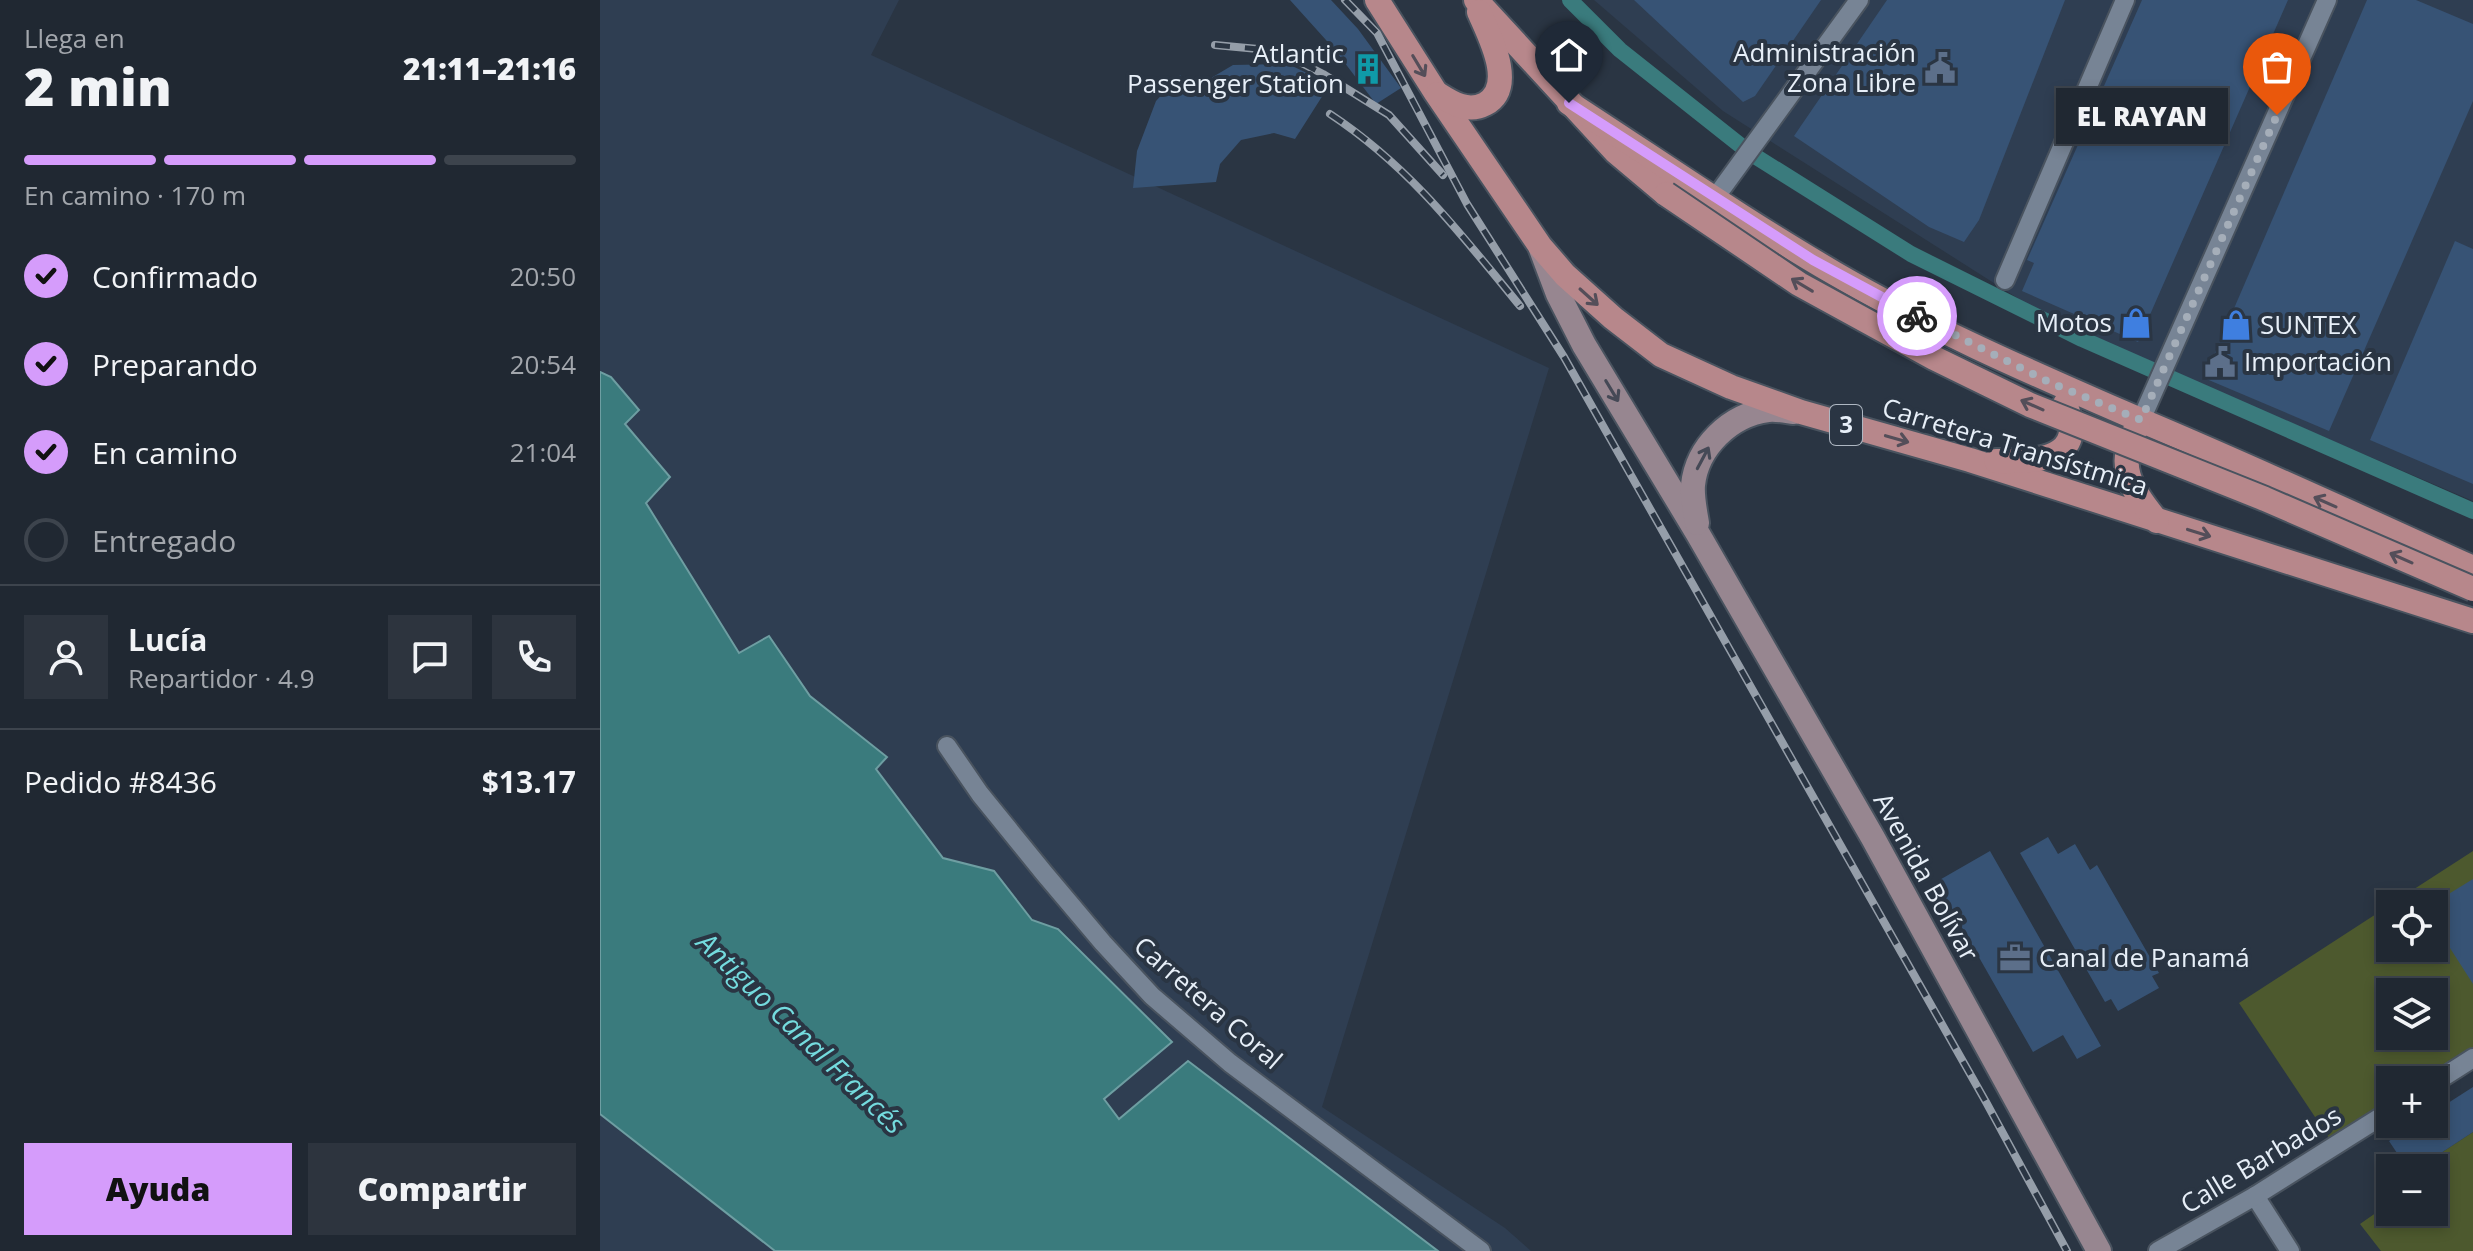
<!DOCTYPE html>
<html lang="es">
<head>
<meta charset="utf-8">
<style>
  :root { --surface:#202832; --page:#2d343e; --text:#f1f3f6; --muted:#a2a6ac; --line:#3d444d; --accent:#d59cfb }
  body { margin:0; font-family:"Open Sans",sans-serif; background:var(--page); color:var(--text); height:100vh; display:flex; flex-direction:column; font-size:30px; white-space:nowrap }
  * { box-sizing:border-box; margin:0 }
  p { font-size:26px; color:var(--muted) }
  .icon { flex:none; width:44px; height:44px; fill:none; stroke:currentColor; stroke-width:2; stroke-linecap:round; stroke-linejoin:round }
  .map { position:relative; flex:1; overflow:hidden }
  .drawer { display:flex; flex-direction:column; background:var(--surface); width:600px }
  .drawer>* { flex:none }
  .fabs { position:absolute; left:1776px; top:890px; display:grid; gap:16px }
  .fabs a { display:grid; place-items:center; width:72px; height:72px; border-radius:0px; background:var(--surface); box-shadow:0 4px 12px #0003,0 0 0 2px var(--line); font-size:40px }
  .pin { position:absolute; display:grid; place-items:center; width:68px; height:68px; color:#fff; margin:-82px -34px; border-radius:50% 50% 50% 0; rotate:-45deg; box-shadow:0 0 8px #0007 }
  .pin .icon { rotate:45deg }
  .courier { position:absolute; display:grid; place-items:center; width:80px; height:80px; margin:-40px; border:6px solid #d59cfb; border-radius:50%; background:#fff; color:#222; box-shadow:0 2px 10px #0007 }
  .bubble { position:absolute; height:56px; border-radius:0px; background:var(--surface); box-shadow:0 4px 12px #0003,0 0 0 2px var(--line); font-size:26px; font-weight:800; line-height:56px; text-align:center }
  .head em { font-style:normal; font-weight:800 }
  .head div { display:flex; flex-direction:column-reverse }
  .head { display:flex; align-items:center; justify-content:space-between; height:136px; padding:0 24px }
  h1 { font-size:52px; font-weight:800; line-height:60px }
  .bar { display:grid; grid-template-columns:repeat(4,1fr); gap:12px 8px; align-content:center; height:96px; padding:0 24px }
  .bar i { height:10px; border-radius:6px; background:var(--line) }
  .bar .current { background:var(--accent) }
  .bar p { grid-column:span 4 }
  .line { display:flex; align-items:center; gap:20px; padding:0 24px; border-top:2px solid var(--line) }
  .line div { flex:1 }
  .round { display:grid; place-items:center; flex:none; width:84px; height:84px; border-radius:0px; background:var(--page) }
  ol { padding:0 24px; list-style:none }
  li { display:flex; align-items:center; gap:24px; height:88px }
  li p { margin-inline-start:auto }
  li .icon { padding:8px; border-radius:50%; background:var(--accent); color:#111; stroke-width:4 }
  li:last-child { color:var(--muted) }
  li i { width:44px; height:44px; border:4px solid var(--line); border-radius:50% }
  .button { display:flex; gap:16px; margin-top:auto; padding:16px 24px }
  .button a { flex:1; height:92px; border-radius:0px; background:var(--accent); color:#111; font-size:32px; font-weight:800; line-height:92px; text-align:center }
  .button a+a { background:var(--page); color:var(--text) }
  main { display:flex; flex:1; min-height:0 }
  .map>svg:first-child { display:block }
</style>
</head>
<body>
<main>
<section class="drawer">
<div class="head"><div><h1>2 min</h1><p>Llega en</p></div><em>21:11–21:16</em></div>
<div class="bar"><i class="current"></i><i class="current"></i><i class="current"></i><i></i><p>En camino · 170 m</p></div>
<ol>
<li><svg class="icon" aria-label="check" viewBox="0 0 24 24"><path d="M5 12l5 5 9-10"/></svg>Confirmado<p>20:50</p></li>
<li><svg class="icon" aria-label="check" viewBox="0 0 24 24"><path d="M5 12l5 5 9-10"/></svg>Preparando<p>20:54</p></li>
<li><svg class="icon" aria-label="check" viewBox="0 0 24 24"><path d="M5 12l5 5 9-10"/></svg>En camino<p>21:04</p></li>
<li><i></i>Entregado</li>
</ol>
<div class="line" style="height:144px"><a class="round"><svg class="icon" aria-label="person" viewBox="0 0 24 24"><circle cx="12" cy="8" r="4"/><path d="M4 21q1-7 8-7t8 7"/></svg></a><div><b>Lucía</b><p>Repartidor · 4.9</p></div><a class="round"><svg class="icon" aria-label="chat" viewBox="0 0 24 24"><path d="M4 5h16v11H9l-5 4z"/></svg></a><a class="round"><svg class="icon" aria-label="phone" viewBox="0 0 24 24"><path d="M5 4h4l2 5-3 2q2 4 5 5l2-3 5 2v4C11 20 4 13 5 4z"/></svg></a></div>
<div class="line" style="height:104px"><div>Pedido #8436</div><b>$13.17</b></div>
<div class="button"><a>Ayuda</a><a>Compartir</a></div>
</section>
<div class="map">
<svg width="1873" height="1251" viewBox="0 0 1873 1251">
  <rect width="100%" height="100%" fill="#2a3543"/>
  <g fill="#2f3e52">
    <path d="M0 0H299L271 55 949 368 722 1107 905 1228 931 1251H838L588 1061 519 1119 503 1100 571 1042 458 930 433 920 394 871 343 859 276 769 286 756 210 696 169 636 139 653 46 502 12 377 0 372Z"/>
    <path d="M994 0H1873V501L1457 323 1123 111Z"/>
    <path d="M0 1114 175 1251H0Z"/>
  </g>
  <g fill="#4d592e" fill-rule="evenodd">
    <path d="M1873 851V1048L1824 1080H1790V1102L1731 1141 1639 1003 1790 905V948H1834V904H1791ZM1790 992H1834V1036H1790Z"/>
    <path d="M1873 1132V1251H1781L1760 1224 1790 1203V1212H1834V1168H1818Z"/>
    <path d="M1797 1153 1807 1168H1790V1186L1776 1167Z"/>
  </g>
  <path fill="#3a7b7d" stroke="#6e9ea2" stroke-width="2" d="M0 372 11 377 39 410 25 424 70 477 46 503 139 653 169 636 210 696 287 757 276 769 343 858 394 871 432 920 458 929 572 1042 504 1099 519 1119 588 1061 838 1251H175L0 1114Z"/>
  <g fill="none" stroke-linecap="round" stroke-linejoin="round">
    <path stroke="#3a7b7d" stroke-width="16" d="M970 0 1020 50 1150 153 1311 254 1482 339 1873 511"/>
  </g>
  <g fill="#375375">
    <path d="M690 0H731L758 29 801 88 776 104 735 50Z"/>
    <path d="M1034 0H1221L1155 96 1143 102Z"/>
    <path d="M1287 0H1465L1379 220 1364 242 1329 227 1194 136Z"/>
    <path d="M1542 0H1688L1538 342 1422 291 1434 263 1427 260Z"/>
    <path d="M1767 0H1816L1873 24V101L1729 431 1604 378Z"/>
    <path d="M688 64 730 84 695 139 674 133 641 140 620 164 616 182 533 188 537 151 556 101 580 75 594 88 633 65Z"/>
    <path d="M1855 241 1873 249V484L1770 440Z"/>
    <path d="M1448 837 1458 854 1475 844 1490 870 1497 865 1559 973 1552 976 1559 988 1518 1011 1511 999 1505 1002 1420 853Z"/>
    <path d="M1390 851 1501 1046 1477 1059 1463 1035 1433 1052 1336 882Z"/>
    <path d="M1873 879V984L1834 923V903Z"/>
    <path d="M1873 1087V1132L1818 1168H1807L1789 1141 1815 1124H1834V1112Z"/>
  </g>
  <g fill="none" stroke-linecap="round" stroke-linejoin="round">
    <defs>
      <g id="street">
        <path d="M1115 198 1259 0"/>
        <path d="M1405 280 1525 0"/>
        <path d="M1541 420 1727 0"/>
        <path d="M347 746 380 794 444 873 503 943 552 996 630 1063 881 1251"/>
        <path d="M1834 1083 1873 1058"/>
        <path d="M1655 1196 1690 1251"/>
        <path d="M1558 1251 1655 1196 1790 1111"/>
      </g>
      <g id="secondary">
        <path d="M941 249 958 294 984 345 1098 534 1273 838 1499 1251"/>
        <path d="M1097 523C1095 511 1092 497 1093 485 1097 447 1130 415 1168 410 1176 409 1186 411 1194 412"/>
      </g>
      <g id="primary">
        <path d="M777 0 836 93 940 246 965 275 1013 318 1061 355 1131 387 1201 412 1370 460 1873 621"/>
        <path d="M876 0 1016 152 1066 194"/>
        <path d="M838 94C852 103 868 113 885 104 917 87 889 35 879 12"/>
        <path d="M969 103C1057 160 1143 220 1234 273 1332 330 1437 375 1540 420 1652 467 1762 518 1873 568"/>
        <path d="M1538 425C1514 464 1531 490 1557 521"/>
        <path d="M1396 461C1437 462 1489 460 1465 404"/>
      </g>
    </defs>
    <use href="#street" stroke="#49535f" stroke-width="22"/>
    <use href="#secondary" stroke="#49535f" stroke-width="28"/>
    <use href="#primary" stroke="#49535f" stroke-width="28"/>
    <use href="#street" stroke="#778495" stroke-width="18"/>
    <use href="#secondary" stroke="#978690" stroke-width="24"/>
    <use href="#primary" stroke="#b7878b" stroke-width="24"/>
    <defs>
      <g id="rail">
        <path d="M745 0 777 33 867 204 964 357 1386 1102 1467 1251"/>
        <path d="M615 45 658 49 690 57 723 74 789 115 843 175"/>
        <path d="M730 114C809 166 861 234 920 306"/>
      </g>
    </defs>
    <use href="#rail" stroke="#959ea9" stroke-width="8"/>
    <use href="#rail" stroke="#2a3543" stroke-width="5" stroke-dasharray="15" stroke-linecap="butt"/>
    <defs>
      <path id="primary-bridge" d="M1066 194 1199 284 1334 358 1430 405 1665 499 1873 589"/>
    </defs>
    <use href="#primary-bridge" stroke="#49535f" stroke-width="28" stroke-linecap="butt"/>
    <use href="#primary-bridge" stroke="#b7878b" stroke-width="24"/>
  </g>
  <defs><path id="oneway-shaft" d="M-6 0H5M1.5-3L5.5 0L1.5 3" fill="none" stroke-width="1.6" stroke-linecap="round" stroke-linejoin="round" transform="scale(2)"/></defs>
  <g stroke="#544e59">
    <use href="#oneway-shaft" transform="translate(819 66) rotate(59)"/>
    <use href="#oneway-shaft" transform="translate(1202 285) rotate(-149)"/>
    <use href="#oneway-shaft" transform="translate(989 297) rotate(42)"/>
    <use href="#oneway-shaft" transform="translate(1432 405) rotate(-156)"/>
    <use href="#oneway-shaft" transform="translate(1297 439) rotate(16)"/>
    <use href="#oneway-shaft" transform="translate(1725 502) rotate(-156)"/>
    <use href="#oneway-shaft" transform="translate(1599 533) rotate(17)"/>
    <use href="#oneway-shaft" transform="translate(1801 558) rotate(-156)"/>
  </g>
  <g stroke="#454956">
    <use href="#oneway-shaft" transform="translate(1012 391) rotate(59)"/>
    <use href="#oneway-shaft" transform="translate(1103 458) rotate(-62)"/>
  </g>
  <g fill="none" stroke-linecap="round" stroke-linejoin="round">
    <path stroke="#a5aeb9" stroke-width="8" stroke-dasharray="0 14.4" d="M1317 316 1451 383 1541 420 1677 115"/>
    <path stroke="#d59cfb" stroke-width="10" d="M969 103 1213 260 1317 316"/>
  </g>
  <defs>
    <symbol id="civic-bare" viewBox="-9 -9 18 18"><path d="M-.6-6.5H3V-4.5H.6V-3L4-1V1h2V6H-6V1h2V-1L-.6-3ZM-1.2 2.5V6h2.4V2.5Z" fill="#5c6f8a" stroke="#2a3543" stroke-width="2.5" paint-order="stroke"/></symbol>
    <symbol id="building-bare" viewBox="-9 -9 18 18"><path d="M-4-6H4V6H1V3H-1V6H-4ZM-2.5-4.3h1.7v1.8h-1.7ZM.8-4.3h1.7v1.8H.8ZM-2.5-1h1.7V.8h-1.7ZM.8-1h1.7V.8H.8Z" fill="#0f9aa8" stroke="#2a3543" stroke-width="2.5" paint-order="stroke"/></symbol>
    <symbol id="shop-bare" viewBox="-9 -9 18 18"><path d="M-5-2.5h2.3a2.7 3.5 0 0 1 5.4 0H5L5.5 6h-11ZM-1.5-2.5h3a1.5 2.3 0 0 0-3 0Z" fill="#3f7fe0" stroke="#2a3543" stroke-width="2.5" paint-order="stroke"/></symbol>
    <symbol id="office-bare" viewBox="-9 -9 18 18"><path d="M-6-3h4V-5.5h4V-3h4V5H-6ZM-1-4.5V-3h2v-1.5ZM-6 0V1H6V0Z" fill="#5c6f8a" stroke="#2a3543" stroke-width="2.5" paint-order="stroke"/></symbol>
  </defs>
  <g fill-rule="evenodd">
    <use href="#civic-bare" x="1318" y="46" width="44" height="44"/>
    <use href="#building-bare" x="746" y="47" width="44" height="44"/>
    <use href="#shop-bare" x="1514" y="301" width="44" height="44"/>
    <use href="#shop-bare" x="1614" y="303" width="44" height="44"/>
    <use href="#civic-bare" x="1598" y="340" width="44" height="44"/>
    <use href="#office-bare" x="1393" y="936" width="44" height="44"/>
  </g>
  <g text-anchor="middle" stroke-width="8" stroke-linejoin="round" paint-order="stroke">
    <rect fill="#2a3543" stroke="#aeb7c2" stroke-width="2" x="1230" y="405" width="32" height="40" rx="6"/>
    <g font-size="24" font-weight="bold" fill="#e7eff8">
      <text x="1246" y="433">3</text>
    </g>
    <g font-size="26" fill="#e7eff8" stroke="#2a3543" text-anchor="end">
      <text x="1316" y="62">Administración<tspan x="1316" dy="30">Zona Libre</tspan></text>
      <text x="744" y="63">Atlantic<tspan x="744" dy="30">Passenger Station</tspan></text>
      <text x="1512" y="332">Motos</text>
      <text x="1660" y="334" text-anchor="start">SUNTEX</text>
      <text x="1644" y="371" text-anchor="start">Importación</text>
      <text x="1439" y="967" text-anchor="start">Canal de Panamá</text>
    </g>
    <g font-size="26" fill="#e7eff8" stroke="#2a3543">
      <text transform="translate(1415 447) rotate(17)" y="9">Carretera Transístmica</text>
      <text transform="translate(1326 877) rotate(61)" y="9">Avenida Bolívar</text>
      <text transform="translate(608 1003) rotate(41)" y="9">Carretera Coral</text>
      <text transform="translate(1661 1160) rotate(-31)" y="9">Calle Barbados</text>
    </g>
    <g font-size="28" font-style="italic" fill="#74dbde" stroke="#2a3543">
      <text transform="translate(201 1033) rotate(44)" y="10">Antiguo Canal Francés</text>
    </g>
  </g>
</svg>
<div class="fabs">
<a><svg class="icon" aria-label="locate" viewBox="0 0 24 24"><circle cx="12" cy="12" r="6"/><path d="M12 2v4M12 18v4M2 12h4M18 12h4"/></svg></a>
<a><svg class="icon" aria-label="layers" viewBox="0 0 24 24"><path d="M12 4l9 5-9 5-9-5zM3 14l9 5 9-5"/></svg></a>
<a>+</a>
<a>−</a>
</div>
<div class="pin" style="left:1677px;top:115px;background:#ea580c"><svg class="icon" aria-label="bag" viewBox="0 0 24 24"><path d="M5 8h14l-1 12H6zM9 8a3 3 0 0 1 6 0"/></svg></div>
<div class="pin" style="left:969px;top:103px;background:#1f2937"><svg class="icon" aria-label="home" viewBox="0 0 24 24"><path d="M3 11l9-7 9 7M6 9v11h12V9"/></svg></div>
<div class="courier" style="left:1317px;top:316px"><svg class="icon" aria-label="bike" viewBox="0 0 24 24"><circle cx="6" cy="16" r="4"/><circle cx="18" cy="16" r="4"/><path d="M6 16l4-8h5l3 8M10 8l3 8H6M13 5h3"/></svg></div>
<div class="bubble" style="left:1456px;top:88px;width:172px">EL RAYAN</div>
</div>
</main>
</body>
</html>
